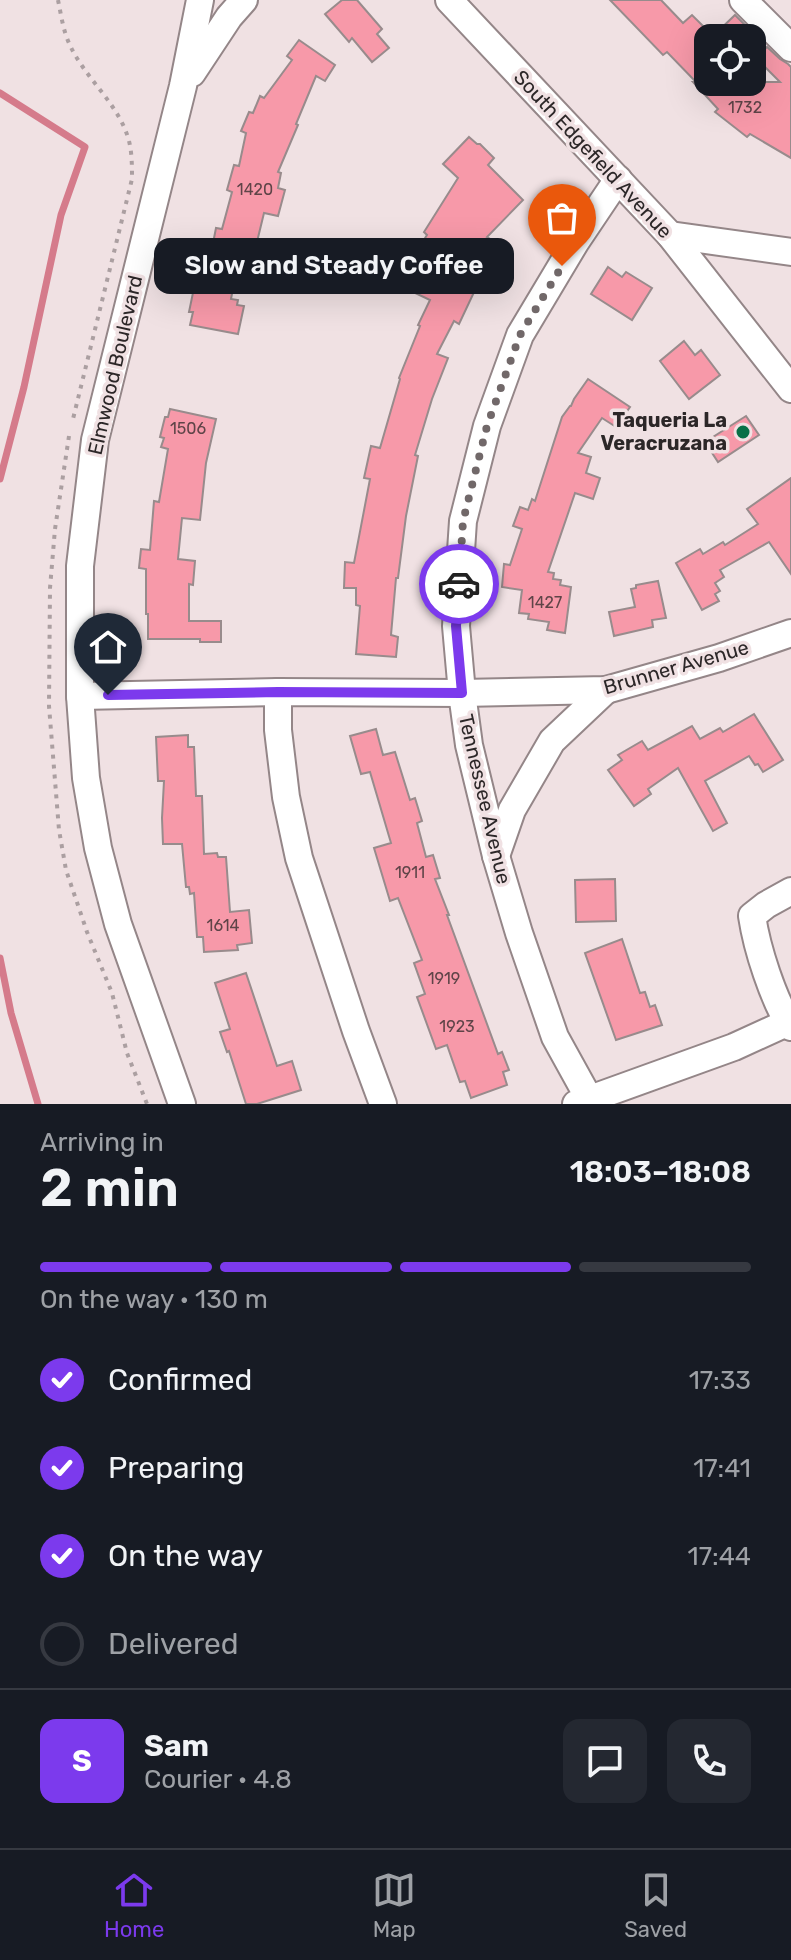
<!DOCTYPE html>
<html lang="en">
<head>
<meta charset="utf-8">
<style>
  :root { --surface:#171b24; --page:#242831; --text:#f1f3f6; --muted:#9ea1a6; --line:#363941; --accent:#7c3aed }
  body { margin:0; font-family:Rubik,sans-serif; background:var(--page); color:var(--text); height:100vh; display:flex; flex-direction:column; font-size:30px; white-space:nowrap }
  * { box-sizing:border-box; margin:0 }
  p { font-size:26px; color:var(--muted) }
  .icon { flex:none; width:44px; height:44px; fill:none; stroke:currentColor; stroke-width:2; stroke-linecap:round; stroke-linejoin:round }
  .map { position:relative; height:1104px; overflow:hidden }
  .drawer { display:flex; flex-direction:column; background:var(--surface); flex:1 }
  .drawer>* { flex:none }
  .fabs { position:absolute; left:694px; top:24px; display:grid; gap:16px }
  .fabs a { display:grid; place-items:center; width:72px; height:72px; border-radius:16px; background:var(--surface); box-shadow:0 8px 32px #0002; font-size:40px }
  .pin { position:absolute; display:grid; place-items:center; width:68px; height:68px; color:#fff; margin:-82px -34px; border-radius:50% 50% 50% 0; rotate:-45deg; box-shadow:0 0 8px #0007 }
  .pin .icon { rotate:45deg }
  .courier { position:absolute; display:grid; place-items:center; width:80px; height:80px; margin:-40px; border:6px solid #7c3aed; border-radius:50%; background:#fff; color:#222; box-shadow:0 2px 10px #0007 }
  .bubble { position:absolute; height:56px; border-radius:16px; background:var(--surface); box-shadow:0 8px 32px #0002; font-size:26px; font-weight:600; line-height:56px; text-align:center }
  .headline em { font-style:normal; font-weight:600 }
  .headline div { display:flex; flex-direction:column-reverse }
  .headline { display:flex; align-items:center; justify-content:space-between; height:136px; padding:0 40px }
  h1 { font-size:52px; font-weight:600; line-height:60px }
  .bar { display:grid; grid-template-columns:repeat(4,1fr); gap:12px 8px; align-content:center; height:96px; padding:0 40px }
  .bar i { height:10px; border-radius:6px; background:var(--line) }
  .bar .selected { background:var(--accent) }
  .bar p { grid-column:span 4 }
  .line { display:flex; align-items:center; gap:20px; padding:0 40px; border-top:2px solid var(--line) }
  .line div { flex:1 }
  .round { display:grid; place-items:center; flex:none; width:84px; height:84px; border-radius:16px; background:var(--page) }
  ol { padding:0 40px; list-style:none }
  li { display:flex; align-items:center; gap:24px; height:88px }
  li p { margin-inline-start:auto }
  li .icon { padding:8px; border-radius:50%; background:var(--accent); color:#fff; stroke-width:4 }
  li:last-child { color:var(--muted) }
  li i { width:44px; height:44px; border:4px solid var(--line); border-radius:50% }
  .tabs { display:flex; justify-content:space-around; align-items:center; height:112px; border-top:2px solid var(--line); background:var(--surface); font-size:22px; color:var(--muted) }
  .tabs a { display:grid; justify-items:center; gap:4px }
  .tabs .selected { color:var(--accent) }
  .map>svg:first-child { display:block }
</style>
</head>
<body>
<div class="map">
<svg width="791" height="1104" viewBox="0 0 791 1104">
  <rect width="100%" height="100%" fill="#f0e1e3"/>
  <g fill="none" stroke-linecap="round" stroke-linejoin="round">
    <g stroke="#d57b8b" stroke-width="7">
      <path d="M0 93 85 147 61 215 24 387 0 479"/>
      <path d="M0 958 11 1013 38 1104"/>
    </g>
  </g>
  <g fill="#f799a9" stroke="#988b8c" stroke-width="2">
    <path d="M342 0H357L382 29 377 34 389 48 372 62 352 38 349 42 325 14Z"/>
    <path d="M610 0H661L683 23 692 15 708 31V82H780L756 58 767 47 780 59 788 64 791 67V158L750 134 747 137 715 112 718 109 693 82H696L667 52 663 55Z"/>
    <path d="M735 15 758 38H711Z"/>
    <path d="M299 40 335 65 325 81 316 76 296 124 298 125 278 172 281 173 278 188 285 190 278 216 264 213 255 250 249 249 245 264 238 262 231 299 238 300 237 305 244 306 238 334 190 325 193 312H189L195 283 205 284 216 228 222 229 232 192 227 190 234 165 239 166 246 133 241 131 249 112 253 113 260 96 264 98 292 60 287 56Z"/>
    <path d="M469 137 477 144H480L494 158 488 165 523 200 487 237 505 248 487 275 483 273 459 324 454 321 437 354 448 358 432 399 415 455 418 456 406 516 398 578H396L391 635 398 637 396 657 356 654 360 606 356 605V588H344L345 562 354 563 370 479 364 478 371 446 380 448 400 379 399 378 420 326 418 325 430 300 411 291 415 283 412 281 424 255 417 251 427 235 424 232 458 178 443 164Z"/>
    <path d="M608 267 622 277 626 272 652 288 632 320 591 294Z"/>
    <path d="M684 341 695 355 701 350 720 375 689 399 660 361Z"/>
    <path d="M588 379 630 407 616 427 602 418 578 453 591 457 586 473 600 478 593 499 575 493 548 572 554 573 553 579 561 580 560 585 571 587 565 633 547 630 549 622 528 619 529 614 519 613 522 590 502 587 504 564 510 565 522 529 513 526 520 507 528 510 532 499 535 501 562 417 570 406H571L574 399Z"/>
    <path d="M170 409 216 419 206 463 200 520 182 518 178 559 195 561 193 585 189 584V621H221V642H200V639H148V614H146V569L139 568 141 549 150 550 154 501 159 502 168 449 161 447 164 438 160 437 165 417H168Z"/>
    <path d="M746 416 759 435 718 462 705 442Z"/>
    <path d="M791 478V574L769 542 720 570 724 577 715 583 720 591 715 594 719 601 702 610 676 563 700 549 703 554 723 542 725 545 758 524 747 509Z"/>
    <path d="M658 581 666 618 652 620 653 627 614 636 609 612 635 607 631 589 636 588V585Z"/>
    <path d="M754 714 783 760 763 772 758 764 755 765 749 756 705 781 727 823 713 831 678 768 648 789 651 794 634 806 608 770 622 760 618 755 642 741 648 750 692 726 700 739 720 728 723 732Z"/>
    <path d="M376 729 383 755 395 752 410 800 415 798 422 821 417 823 426 857 433 855 440 878 435 879 449 915H447L498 1054 502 1052 509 1070 503 1072 507 1085 471 1098 465 1081 460 1082 447 1045 436 1049 417 997 425 994 414 963 422 960 398 898 390 901 374 848 391 843 370 772 361 774 350 736Z"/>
    <path d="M188 735V747H194L196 796H202L204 854 217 853 218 857H226L230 912 249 910 252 943 237 945 238 950 204 952 203 937H197L194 893 190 894 189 887H186L182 844H163L162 818 164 781H158L156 737Z"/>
    <path d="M615 879 616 921 576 922 575 880Z"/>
    <path d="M622 939 640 993 645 992 650 1007 655 1005 662 1025 616 1040 585 953Z"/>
    <path d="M246 973 277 1066 292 1061 301 1090 257 1104H246L229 1051 227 1052 220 1032 230 1029 215 983Z"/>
  </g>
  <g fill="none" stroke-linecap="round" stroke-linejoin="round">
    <defs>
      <g id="minor">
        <path d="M449 0 670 235 791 389"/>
        <path d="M743 0 791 48"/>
        <path d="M192 73 229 17 244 0"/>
        <path d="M670 235 791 252"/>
        <path d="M278 692V730L286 797 299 858 356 1031 383 1104"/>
        <path d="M80 696 278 692 462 693 606 690 719 658 791 633"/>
        <path d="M496 856 512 810 552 741 606 690"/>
        <path d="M791 891 766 905 752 916C757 949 773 999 791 1027"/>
        <path d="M182 1104 118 924 98 848 86 778 80 696V566L95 440 183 86 200 0"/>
        <path d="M576 1104 734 1047 791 1021"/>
        <path d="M592 1104 555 1037 519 933 496 856 469 745 462 693 456 626 463 521 487 426 520 335 575 243 618 179"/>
      </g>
    </defs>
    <use href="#minor" stroke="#948688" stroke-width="30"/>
    <g stroke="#ab9fa1" stroke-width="4" stroke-dasharray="4 6" stroke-linecap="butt">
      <path d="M58 0C61 14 63 30 69 43 84 78 119 103 129 141 132 153 132 166 132 179L72 423"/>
      <path d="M69 436 55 529 50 588 49 706 59 830 66 870 87 932 112 993 127 1053 147 1104"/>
    </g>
    <use href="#minor" stroke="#fff" stroke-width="26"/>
  </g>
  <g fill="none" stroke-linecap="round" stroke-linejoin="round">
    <path stroke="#716869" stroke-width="8" stroke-dasharray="0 14.4" d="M459 584 463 521 487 426 520 335 562 266"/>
    <path stroke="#7c3aed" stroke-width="10" d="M108 695 278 692 462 693 456 626 459 584"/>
  </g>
  <circle fill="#097047" stroke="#f0e1e3" stroke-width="3" cx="743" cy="432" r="8"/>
  <g text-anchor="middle" stroke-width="7" stroke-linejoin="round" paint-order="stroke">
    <g font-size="16" fill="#5f4448">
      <text x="745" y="113">1732</text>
      <text x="255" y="195">1420</text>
      <text x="188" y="434">1506</text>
      <text x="545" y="608">1427</text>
      <text x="410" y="878">1911</text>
      <text x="223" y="931">1614</text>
      <text x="444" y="984">1919</text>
      <text x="457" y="1032">1923</text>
    </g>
    <g font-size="20" fill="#2c2728" stroke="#f0e1e3">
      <text transform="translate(593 154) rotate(47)" y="7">South Edgefield Avenue</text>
      <text transform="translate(115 365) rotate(-77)" y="7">Elmwood Boulevard</text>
      <text transform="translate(676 667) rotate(-16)" y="7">Brunner Avenue</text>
      <text transform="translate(485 799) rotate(77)" y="7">Tennessee Avenue</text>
    </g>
    <g font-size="20" font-weight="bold" fill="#2c2728" stroke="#f0e1e3" text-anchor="end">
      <text x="727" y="427">Taqueria La<tspan x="727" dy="23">Veracruzana</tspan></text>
    </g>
  </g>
</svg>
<div class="fabs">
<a><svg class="icon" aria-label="locate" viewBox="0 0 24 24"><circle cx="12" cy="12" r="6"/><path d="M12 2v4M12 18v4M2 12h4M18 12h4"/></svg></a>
</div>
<div class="pin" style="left:562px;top:266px;background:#ea580c"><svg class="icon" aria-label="bag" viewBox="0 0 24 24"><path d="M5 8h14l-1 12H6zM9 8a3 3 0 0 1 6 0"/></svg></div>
<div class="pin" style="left:108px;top:695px;background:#1f2937"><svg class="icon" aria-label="home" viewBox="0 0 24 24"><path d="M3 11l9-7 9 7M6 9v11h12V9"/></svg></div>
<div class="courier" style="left:459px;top:584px"><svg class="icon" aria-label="car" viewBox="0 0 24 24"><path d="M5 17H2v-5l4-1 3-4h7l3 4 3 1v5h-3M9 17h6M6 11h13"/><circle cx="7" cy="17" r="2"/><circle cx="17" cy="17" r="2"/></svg></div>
<div class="bubble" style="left:154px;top:238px;width:360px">Slow and Steady Coffee</div>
</div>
<section class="drawer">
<div class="headline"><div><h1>2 min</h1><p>Arriving in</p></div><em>18:03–18:08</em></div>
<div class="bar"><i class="selected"></i><i class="selected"></i><i class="selected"></i><i></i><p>On the way · 130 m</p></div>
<ol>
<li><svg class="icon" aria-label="check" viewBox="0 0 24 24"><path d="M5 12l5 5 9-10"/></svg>Confirmed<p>17:33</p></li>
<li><svg class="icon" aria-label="check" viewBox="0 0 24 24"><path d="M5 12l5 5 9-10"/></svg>Preparing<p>17:41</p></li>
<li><svg class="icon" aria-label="check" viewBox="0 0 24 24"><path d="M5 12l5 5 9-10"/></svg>On the way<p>17:44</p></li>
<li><i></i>Delivered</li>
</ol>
<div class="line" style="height:144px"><b class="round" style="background:var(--accent);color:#fff">S</b><div><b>Sam</b><p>Courier · 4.8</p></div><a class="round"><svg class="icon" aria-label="chat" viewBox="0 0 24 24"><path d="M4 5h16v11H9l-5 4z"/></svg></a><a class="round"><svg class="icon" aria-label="phone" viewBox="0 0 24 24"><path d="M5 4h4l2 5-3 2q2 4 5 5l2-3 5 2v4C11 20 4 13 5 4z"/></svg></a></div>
</section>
<nav class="tabs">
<a class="selected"><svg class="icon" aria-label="home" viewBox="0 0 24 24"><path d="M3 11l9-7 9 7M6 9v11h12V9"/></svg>Home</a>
<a><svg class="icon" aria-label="map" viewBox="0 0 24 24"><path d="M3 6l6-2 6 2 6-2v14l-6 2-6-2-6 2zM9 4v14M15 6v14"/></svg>Map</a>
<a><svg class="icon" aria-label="saved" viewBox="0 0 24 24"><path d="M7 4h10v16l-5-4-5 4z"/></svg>Saved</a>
</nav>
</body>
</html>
